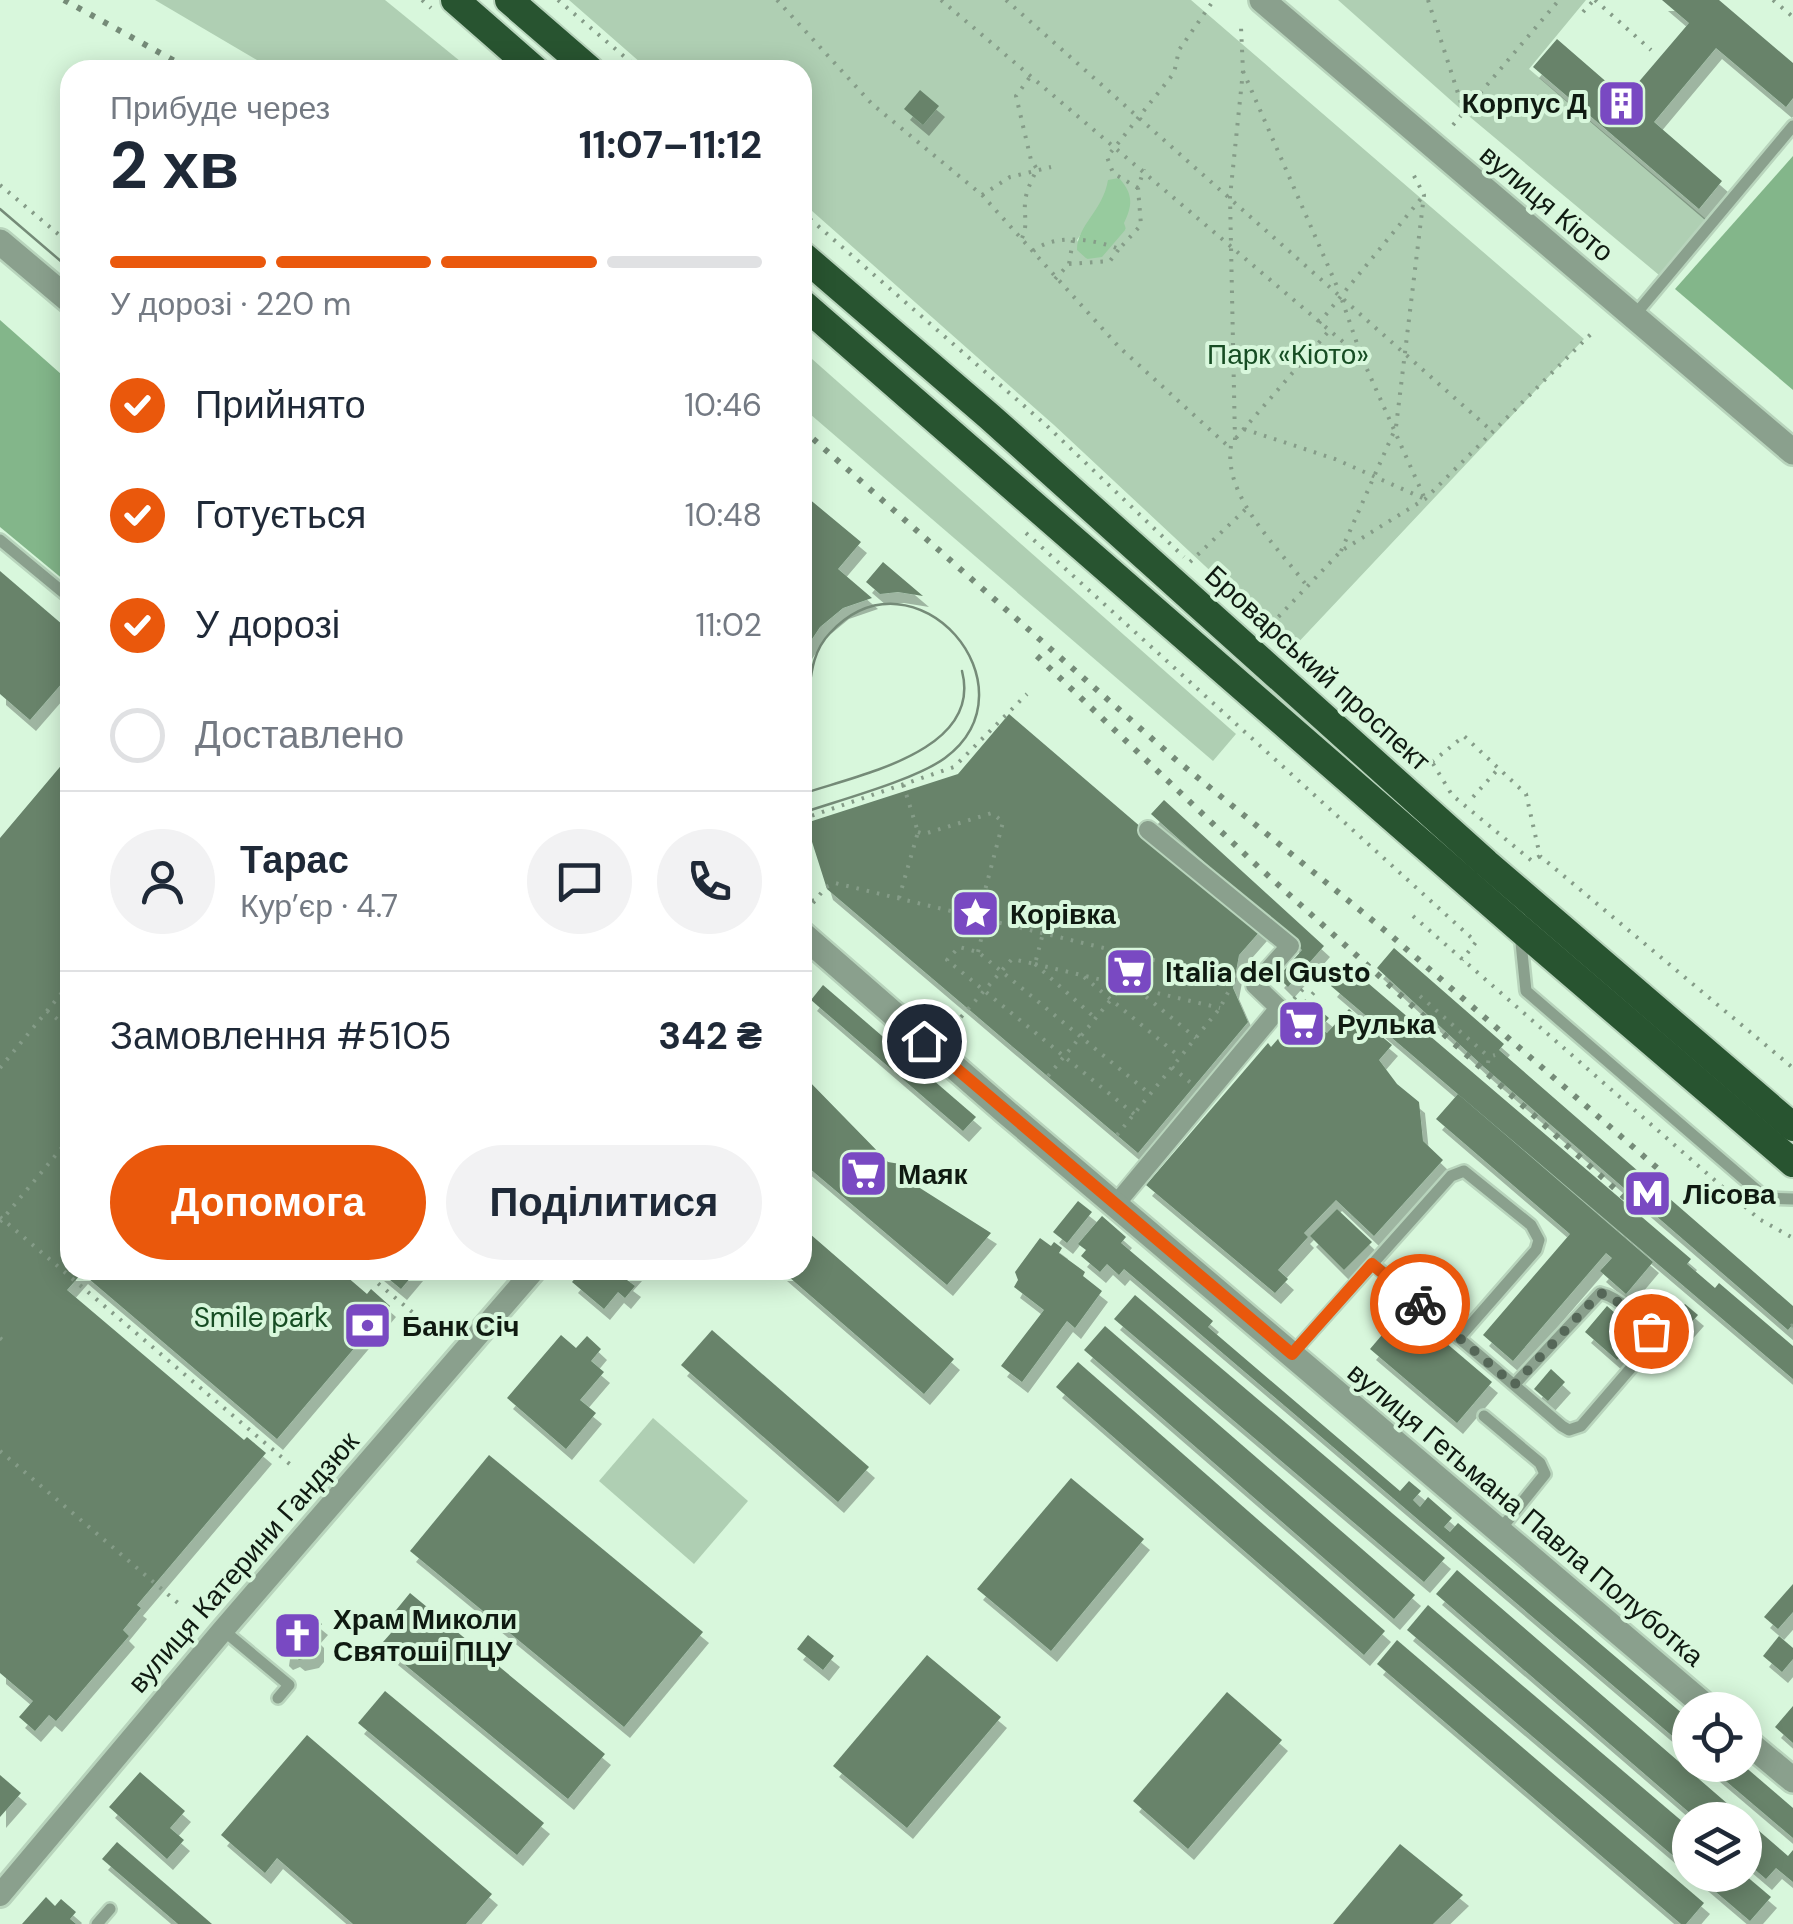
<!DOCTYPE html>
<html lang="uk">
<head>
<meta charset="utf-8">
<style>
  :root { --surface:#fff; --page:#f2f2f3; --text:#1f2937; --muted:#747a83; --line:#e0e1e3; --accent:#ea580c }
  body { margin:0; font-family:"DM Sans",sans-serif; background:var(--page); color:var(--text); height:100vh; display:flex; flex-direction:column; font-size:38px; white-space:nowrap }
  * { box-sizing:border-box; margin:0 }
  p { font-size:32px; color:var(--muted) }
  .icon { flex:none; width:55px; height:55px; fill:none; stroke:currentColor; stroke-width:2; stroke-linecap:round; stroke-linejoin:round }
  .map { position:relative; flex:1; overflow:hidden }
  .details { position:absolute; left:60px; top:60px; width:752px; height:1220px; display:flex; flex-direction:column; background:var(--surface); border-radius:30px; box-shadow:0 5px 25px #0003 }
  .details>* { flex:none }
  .tools { position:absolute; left:1672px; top:1692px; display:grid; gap:20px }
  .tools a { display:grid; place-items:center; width:90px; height:90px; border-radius:50%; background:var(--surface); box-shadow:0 5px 25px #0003; font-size:50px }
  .pin { position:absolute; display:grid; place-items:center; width:85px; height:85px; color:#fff; margin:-42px; border:5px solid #fff; border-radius:50%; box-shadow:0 2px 10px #0007 }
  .courier { position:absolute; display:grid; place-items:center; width:100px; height:100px; margin:-50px; border:8px solid #ea580c; border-radius:50%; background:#fff; color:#222; box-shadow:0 2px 12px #0007 }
  .head em { font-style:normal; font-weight:700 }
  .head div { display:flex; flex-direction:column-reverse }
  .head { display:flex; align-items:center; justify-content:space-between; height:170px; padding:0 50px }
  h1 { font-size:65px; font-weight:700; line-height:75px }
  .bar { display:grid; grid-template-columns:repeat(4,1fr); gap:15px 10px; align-content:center; height:120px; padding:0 50px }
  .bar i { height:12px; border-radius:8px; background:var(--line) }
  .bar .selected { background:var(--accent) }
  .bar p { grid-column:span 4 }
  .line { display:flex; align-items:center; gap:25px; padding:0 50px; border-top:2px solid var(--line) }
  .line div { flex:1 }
  .round { display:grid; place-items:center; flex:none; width:105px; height:105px; border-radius:52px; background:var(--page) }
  ol { padding:0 50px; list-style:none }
  li { display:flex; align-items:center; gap:30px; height:110px }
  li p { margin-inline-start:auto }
  li .icon { padding:10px; border-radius:50%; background:var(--accent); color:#fff; stroke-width:4 }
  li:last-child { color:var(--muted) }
  li i { width:55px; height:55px; border:5px solid var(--line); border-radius:50% }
  .button { display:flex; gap:20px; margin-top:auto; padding:20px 50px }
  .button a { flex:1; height:115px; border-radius:60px; background:var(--accent); color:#fff; font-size:40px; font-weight:700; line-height:115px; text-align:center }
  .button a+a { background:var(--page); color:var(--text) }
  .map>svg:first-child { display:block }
</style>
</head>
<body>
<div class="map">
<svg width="1793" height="1924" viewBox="0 0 1793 1924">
  <defs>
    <filter id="shadow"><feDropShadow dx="6" dy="11" stdDeviation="0" flood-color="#0004"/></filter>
  </defs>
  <rect width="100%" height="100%" fill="#d8f7dc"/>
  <g fill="#afcfb3" fill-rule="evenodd">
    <path d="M155 0H385L471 70H274Z"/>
    <path d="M569 0H1191L1584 339 1293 648 1054 425 803 203 802 70H649ZM1105 198 1126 229 1087 259 1077 240Z"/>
    <path d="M1338 0H1586L1529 69 1706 219 1659 275 1464 112Z"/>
    <path d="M803 351 1236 734 1213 761 803 408Z"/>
    <path d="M653 1418 748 1501 694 1564 599 1481Z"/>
  </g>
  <g fill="#83b68a">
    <path d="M1793 156V390L1675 289Z"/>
    <path d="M0 320 70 382V585L0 527Z"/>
  </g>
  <path fill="#97cb9e" d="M1119 178C1133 194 1133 204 1124 223L1126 229 1102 257 1087 259 1077 250C1077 225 1103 211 1108 180Z"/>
  <g fill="#67836b" filter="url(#shadow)">
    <path d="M1662 0H1719L1793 63V98L1786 107 1716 48 1654 122 1722 181 1699 209 1533 67 1557 39 1625 98 1689 23Z"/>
    <path d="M920 90 939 106 923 125 904 109Z"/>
    <path d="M802 493 861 542 838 569 872 598 843 608 820 627 802 654Z"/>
    <path d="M883 562 923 596 898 592 880 594 866 582Z"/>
    <path d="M0 571 70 631V674L30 720 0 694Z"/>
    <path d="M1009 714 1261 930 1239 955 1233 988 1248 1022 1138 1153 827 889 806 823 958 774Z"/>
    <path d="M70 755V1270H339L367 1294 371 1289 390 1306 277 1439 82 1273 67 1290 244 1440 247 1437 266 1453 137 1605 141 1608 123 1630 129 1636 56 1721 49 1715 35 1731 19 1717 33 1701 0 1673V838Z"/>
    <path d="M1164 800 1324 946 1288 987 1278 977 1302 950 1151 814Z"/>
    <path d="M1394 948 1504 1044 1499 1050 1793 1306V1324L1788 1330 1484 1067 1377 968Z"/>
    <path d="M1348 966 1691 1259 1687 1264 1715 1288 1719 1283 1793 1346V1379L1331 986Z"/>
    <path d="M823 985 976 1117 963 1131 811 1000Z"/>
    <path d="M1310 1002 1329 1018 1320 1028 1327 1033 1349 1009 1392 1045 1379 1060 1397 1084 1419 1102 1423 1141 1443 1160 1374 1236 1336 1200 1304 1233 1308 1237 1278 1270 1288 1279 1275 1293 1146 1185 1268 1043 1271 1047Z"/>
    <path d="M804 1076 888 1162 906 1165 912 1183 991 1233 947 1285 802 1162Z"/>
    <path d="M1458 1094 1653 1262 1626 1294 1600 1271 1612 1258 1606 1253 1513 1361 1483 1335 1570 1234 1436 1119Z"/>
    <path d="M1078 1201 1092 1212 1067 1243 1053 1232Z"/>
    <path d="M1337 1209 1372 1242 1344 1270 1310 1236Z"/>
    <path d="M1102 1216 1126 1237 1121 1243 1213 1321 1208 1327 1400 1491 1409 1481 1421 1491 1413 1500 1420 1507 1428 1497 1452 1518 1444 1527 1450 1532 1458 1523 1690 1720V1751L1124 1269 1119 1275 1107 1264 1100 1272 1081 1256 1086 1250 1078 1244Z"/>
    <path d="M802 1227 954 1359 924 1394 781 1270H802Z"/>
    <path d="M1040 1238 1051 1246 1054 1242 1062 1248 1059 1253 1085 1272 1083 1276 1102 1291 1075 1328 1067 1321 1022 1382 1001 1366 1044 1310 1014 1287 1018 1280 1015 1272Z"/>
    <path d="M378 1270H417L401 1289Z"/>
    <path d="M582 1270H636L627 1280 635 1286 625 1298 618 1292 604 1309 572 1282Z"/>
    <path d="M1135 1295 1445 1558 1424 1582 1114 1319Z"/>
    <path d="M1685 1304 1698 1315 1683 1332 1671 1320Z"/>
    <path d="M1607 1306 1633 1329 1624 1340 1630 1346 1617 1360 1585 1332Z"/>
    <path d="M1405 1308 1492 1382 1457 1423 1370 1349Z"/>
    <path d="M1105 1326 1415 1595 1394 1619 1084 1350Z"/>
    <path d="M712 1330 869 1467 838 1502 681 1365Z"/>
    <path d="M561 1335 576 1348 587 1336 601 1349 591 1361 604 1372 580 1400 596 1413 566 1449 507 1398Z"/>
    <path d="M1078 1362 1385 1631 1364 1655 1056 1387Z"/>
    <path d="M1551 1369 1565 1382 1548 1401 1534 1389Z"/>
    <path d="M489 1455 703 1632 624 1727 410 1551Z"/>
    <path d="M1071 1478 1144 1539 1051 1651 977 1589Z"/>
    <path d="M1457 1570 1788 1856 1793 1850V1882L1776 1868 1766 1879 1745 1861V1820H1698L1436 1594Z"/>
    <path d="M1793 1584V1612L1778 1629 1764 1617Z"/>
    <path d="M410 1593 605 1754 568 1799 392 1654 394 1651 383 1642 391 1633 383 1626Z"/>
    <path d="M1428 1605 1690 1828V1870L1407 1630Z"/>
    <path d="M311 1615 322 1624 314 1633 318 1637V1651L313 1657 299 1660 294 1656 287 1659 283 1655 284 1648 275 1640 289 1623 304 1622Z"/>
    <path d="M808 1635 834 1656 823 1670 797 1649Z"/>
    <path d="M1779 1636 1793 1648V1659L1782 1672 1763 1656Z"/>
    <path d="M1397 1640 1704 1903 1686 1924H1681L1377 1664Z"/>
    <path d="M927 1655 1001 1717 907 1828 833 1766Z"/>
    <path d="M385 1691 544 1823 517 1855 358 1723Z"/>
    <path d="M1227 1692 1282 1740 1188 1849 1133 1801Z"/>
    <path d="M1793 1706V1743L1775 1727Z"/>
    <path d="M307 1735 492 1894 466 1924H353L277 1858 265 1873 221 1835Z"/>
    <path d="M1707 1765H1743L1793 1808V1838Z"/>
    <path d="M140 1772 185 1811 170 1828 184 1840 167 1859 109 1807Z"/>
    <path d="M0 1775 21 1793 0 1817Z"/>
    <path d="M117 1842 212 1924H178L102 1859Z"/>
    <path d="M1400 1844 1463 1895 1433 1924H1333Z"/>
    <path d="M1696 1875H1745L1771 1897 1750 1921Z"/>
    <path d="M46 1897 55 1906 61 1899 76 1912 70 1919 76 1924H22Z"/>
  </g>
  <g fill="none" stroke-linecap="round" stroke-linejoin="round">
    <defs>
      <g id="service">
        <path d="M1634 316 1793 126"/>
        <path d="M0 540 70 598"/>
        <path d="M1520 933 1526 991 1766 1198 1793 1199"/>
        <path d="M1373 1264 1459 1338"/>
        <path d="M1292 1354 1451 1176 1464 1171 1531 1225 1539 1240 1536 1250 1459 1338 1562 1426 1569 1430 1581 1426 1655 1340C1647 1323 1619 1297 1600 1293L1514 1385"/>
        <path d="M1484 1416 1540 1463 1545 1474 1500 1530"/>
        <path d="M223 1630 289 1685 278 1698"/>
        <path d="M97 1924 110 1909"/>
      </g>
      <path id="pedestrian" d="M1116 1204 1279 1008 1255 985 1290 946 1148 830"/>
      <path id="minor" d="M0 1895 223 1630 534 1270"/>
      <g id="tertiary">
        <path d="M1262 0 1793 452"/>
        <path d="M0 242 70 301"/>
        <path d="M802 934 1006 1112 1710 1710"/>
        <path d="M1745 1740 1793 1780"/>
      </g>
      <g id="trunk">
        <path d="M455 0 535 70"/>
        <path d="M509 0 590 70"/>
        <path d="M802 255 990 417 1486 863 1793 1127"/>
        <path d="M802 303 1520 929 1793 1163"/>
      </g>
    </defs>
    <use href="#service" stroke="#b8d4bc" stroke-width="16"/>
    <use href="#pedestrian" stroke="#b8d4bc" stroke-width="22"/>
    <use href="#minor" stroke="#b8d4bc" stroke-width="28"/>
    <use href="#tertiary" stroke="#b8d4bc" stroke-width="30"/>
    <use href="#trunk" stroke="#b8d4bc" stroke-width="32"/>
    <g stroke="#859c88" stroke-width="4" stroke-dasharray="2.5 8" stroke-linecap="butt">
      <path d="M422 0 431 8"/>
      <path d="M558 0 640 70"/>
      <path d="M777 0 872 104 982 195 1119 347 1229 447"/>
      <path d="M941 0 1362 358"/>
      <path d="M1006 0 1493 432"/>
      <path d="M1428 0 1464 112"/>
      <path d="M1595 0 1651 50"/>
      <path d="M1773 0 1793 17"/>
      <path d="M1583 12 1594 0"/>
      <path d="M1243 71 1339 291"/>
      <path d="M1453 125 1559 0"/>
      <path d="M0 185 70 244"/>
      <path d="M1138 188 1113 173 1107 157 1174 73 1179 50 1213 1"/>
      <path d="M982 195 1010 177 1051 167"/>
      <path d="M802 212 1046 425 1184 557"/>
      <path d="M1022 238C1028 225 1024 216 1025 203 1026 190 1032 180 1037 169L1031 160 1016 96 1030 77"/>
      <path d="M1033 251C1056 233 1093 239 1119 249L1141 225 1138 188 1144 169"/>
      <path d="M1069 264 1110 261 1119 249"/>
      <path d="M1055 279 1069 264 1073 240"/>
      <path d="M1342 300 1362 358 1425 499"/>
      <path d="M1319 323 1424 195"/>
      <path d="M1244 429 1335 459 1425 499"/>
      <path d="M1236 438 1328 332"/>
      <path d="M1235 440 1230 197 1243 71 1241 27"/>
      <path d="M1231 446C1223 497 1278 547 1307 586"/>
      <path d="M1026 533 1476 942 1462 960"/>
      <path d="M1341 551 1396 427 1424 195 1411 170"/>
      <path d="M1190 562 1248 507"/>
      <path d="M1264 632 1341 551 1425 499 1595 330"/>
      <path d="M1340 696 1377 717 1432 762 1452 795 1532 861 1540 856"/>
      <path d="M1432 762 1464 736 1526 794 1540 856 1793 1068"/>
      <path d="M1473 797 1499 768"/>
      <path d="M802 819 954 767 1027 694"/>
      <path d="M918 832 924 834 992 813 1003 822 978 917"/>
      <path d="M802 869 813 903"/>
      <path d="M899 898 918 832 903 784"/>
      <path d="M813 903 826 887 835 883 1236 980"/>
      <path d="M1413 916 1759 1219 1793 1238"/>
      <path d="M978 952 986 919"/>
      <path d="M1035 964 1220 1008"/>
      <path d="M1035 964 1094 1017"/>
      <path d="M1084 977 1180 1057"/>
      <path d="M1115 983 1122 954"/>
      <path d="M1138 990 1196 1038"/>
      <path d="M1420 996 1489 1057"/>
      <path d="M1294 999 1328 962"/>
      <path d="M1298 1010 1318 988"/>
      <path d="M47 1011 70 1029"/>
      <path d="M954 1025 1012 959 1035 964 1050 906"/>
      <path d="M1488 1063 1489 1057 1495 1055"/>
      <path d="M1172 1067 1191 1083"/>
      <path d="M0 1068 70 983"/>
      <path d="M1048 1076 1123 985"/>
      <path d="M1134 1114 947 960 959 947 978 952 1150 1094"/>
      <path d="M1117 1135 1220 1008 1235 979"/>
      <path d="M0 1217 292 1466"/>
      <path d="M0 1222 70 1138"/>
      <path d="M362 1270 417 1316"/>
      <path d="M1791 1326 1793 1325"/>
      <path d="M0 1338 8 1344"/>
      <path d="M0 1451 178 1603"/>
    </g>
    <use href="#service" stroke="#8aa08d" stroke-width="11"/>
    <use href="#pedestrian" stroke="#8aa08d" stroke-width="18"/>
    <use href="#minor" stroke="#8aa08d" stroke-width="22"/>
    <use href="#tertiary" stroke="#8aa08d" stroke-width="25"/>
    <use href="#trunk" stroke="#285430" stroke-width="28"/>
    <g stroke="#758b78" stroke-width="2.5">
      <path d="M0 209 70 269"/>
      <path d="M802 726C813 694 805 659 830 633 915 542 1040 687 945 758 915 780 840 800 802 813"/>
      <path d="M802 794C857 775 983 752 962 671"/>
    </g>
    <g stroke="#758b78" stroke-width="6" stroke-dasharray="5 10" stroke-linecap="butt">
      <path d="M64 0 191 70"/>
      <path d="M802 429 1175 759 1388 933 1664 1174"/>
      <path d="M1037 656 1253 862 1633 1205"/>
    </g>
  </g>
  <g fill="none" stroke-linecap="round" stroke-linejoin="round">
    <path stroke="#556758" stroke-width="10" stroke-dasharray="0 18" d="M1420 1304 1514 1385 1600 1293 1612 1297 1651 1331"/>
    <path stroke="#ea580c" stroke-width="12" d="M924 1041 1292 1354 1372 1264 1420 1304"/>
  </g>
  <defs>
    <symbol id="building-square" viewBox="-11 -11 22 22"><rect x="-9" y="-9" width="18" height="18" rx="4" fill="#7949c2" stroke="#d8f7dc"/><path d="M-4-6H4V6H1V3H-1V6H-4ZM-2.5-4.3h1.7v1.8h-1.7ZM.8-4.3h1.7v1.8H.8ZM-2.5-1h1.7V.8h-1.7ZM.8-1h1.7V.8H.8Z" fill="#fff"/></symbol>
    <symbol id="sight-square" viewBox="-11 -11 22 22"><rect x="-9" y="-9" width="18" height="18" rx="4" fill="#7949c2" stroke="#d8f7dc"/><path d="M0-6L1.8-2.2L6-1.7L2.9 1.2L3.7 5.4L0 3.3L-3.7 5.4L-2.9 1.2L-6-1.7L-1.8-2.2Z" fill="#fff"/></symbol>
    <symbol id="supermarket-square" viewBox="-11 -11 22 22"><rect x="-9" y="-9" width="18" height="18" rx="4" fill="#7949c2" stroke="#d8f7dc"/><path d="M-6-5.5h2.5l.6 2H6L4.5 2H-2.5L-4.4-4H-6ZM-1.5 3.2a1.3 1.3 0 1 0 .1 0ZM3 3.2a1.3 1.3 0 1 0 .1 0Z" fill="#fff"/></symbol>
    <symbol id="metro-square" viewBox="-11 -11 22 22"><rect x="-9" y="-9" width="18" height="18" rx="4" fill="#7949c2" stroke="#d8f7dc"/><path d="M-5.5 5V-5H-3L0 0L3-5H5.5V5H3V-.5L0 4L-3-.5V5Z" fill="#fff"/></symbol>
    <symbol id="bank-square" viewBox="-11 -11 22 22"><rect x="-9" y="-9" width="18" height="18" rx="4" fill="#7949c2" stroke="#d8f7dc"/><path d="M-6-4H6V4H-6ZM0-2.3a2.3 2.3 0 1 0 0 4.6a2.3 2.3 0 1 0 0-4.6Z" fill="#fff"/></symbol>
    <symbol id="church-square" viewBox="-11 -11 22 22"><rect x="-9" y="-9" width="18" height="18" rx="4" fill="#7949c2" stroke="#d8f7dc"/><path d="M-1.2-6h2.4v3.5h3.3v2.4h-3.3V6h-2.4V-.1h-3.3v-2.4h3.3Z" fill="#fff"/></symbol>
  </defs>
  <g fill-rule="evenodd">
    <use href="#building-square" x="1594" y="76" width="55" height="55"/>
    <use href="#sight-square" x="948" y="886" width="55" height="55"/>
    <use href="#supermarket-square" x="1102" y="944" width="55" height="55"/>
    <use href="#supermarket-square" x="1274" y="996" width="55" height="55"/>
    <use href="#supermarket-square" x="836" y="1146" width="55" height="55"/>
    <use href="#metro-square" x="1620" y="1166" width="55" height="55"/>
    <use href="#bank-square" x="340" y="1298" width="55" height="55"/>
    <use href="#church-square" x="270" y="1608" width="55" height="55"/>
  </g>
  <g text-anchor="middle" stroke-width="8" stroke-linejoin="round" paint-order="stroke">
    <g font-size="28" font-weight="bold" fill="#0f1a11" stroke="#d8f7dc" text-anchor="start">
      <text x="1587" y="113" text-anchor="end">Корпус Д</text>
      <text x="1010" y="924">Корівка</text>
      <text x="1165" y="982">Italia del Gusto</text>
      <text x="1337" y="1034">Рулька</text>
      <text x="898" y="1184">Маяк</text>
      <text x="1683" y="1204">Лісова</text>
      <text x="402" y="1336">Банк Січ</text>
      <text x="333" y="1629">Храм Миколи<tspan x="333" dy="32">Святоші ПЦУ</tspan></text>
    </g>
    <g font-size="28" fill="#0f1a11" stroke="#d8f7dc">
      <text transform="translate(1547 203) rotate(40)" y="10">вулиця Кіото</text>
      <text transform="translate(1318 668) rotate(42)" y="10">Броварський проспект</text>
      <text transform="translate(1526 1514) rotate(40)" y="10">вулиця Гетьмана Павла Полуботка</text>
      <text transform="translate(243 1562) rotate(-49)" y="10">вулиця Катерини Гандзюк</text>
    </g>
    <g font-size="28" fill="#164d23" stroke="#d8f7dc">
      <text x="1288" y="364">Парк «Кіото»</text>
      <text x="261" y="1327">Smile park</text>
    </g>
  </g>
</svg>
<div class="tools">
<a><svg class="icon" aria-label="locate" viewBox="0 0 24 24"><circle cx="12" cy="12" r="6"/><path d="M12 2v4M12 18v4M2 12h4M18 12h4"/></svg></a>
<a><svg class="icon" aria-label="layers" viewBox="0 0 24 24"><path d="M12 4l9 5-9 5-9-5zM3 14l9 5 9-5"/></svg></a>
</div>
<div class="pin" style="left:1651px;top:1331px;background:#ea580c"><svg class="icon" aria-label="bag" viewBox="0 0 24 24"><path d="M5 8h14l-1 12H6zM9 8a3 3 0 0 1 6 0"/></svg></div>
<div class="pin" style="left:924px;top:1041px;background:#1f2937"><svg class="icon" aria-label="home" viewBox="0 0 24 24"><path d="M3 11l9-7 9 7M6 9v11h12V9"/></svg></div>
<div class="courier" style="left:1420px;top:1304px"><svg class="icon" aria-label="bike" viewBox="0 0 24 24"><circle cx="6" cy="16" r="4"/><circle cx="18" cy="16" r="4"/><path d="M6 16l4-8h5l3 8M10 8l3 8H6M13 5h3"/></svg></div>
<section class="details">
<div class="head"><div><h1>2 хв</h1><p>Прибуде через</p></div><em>11:07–11:12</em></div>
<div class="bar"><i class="selected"></i><i class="selected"></i><i class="selected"></i><i></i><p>У дорозі · 220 m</p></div>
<ol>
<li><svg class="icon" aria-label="check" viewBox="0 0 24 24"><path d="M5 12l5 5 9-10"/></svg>Прийнято<p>10:46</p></li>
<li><svg class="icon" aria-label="check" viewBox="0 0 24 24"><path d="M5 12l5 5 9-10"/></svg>Готується<p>10:48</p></li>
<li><svg class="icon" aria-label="check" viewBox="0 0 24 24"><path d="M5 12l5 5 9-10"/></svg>У дорозі<p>11:02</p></li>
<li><i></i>Доставлено</li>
</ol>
<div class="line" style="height:180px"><a class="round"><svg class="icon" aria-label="person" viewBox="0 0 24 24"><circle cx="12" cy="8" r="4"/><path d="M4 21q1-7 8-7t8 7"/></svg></a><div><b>Тарас</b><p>Кур’єр · 4.7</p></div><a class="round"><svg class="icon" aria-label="chat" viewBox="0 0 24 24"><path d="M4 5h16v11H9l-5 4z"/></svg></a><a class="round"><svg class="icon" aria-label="phone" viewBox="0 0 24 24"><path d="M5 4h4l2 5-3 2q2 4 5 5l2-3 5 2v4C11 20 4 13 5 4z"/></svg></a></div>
<div class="line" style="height:130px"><div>Замовлення #5105</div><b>342 ₴</b></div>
<div class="button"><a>Допомога</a><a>Поділитися</a></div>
</section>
</div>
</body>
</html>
